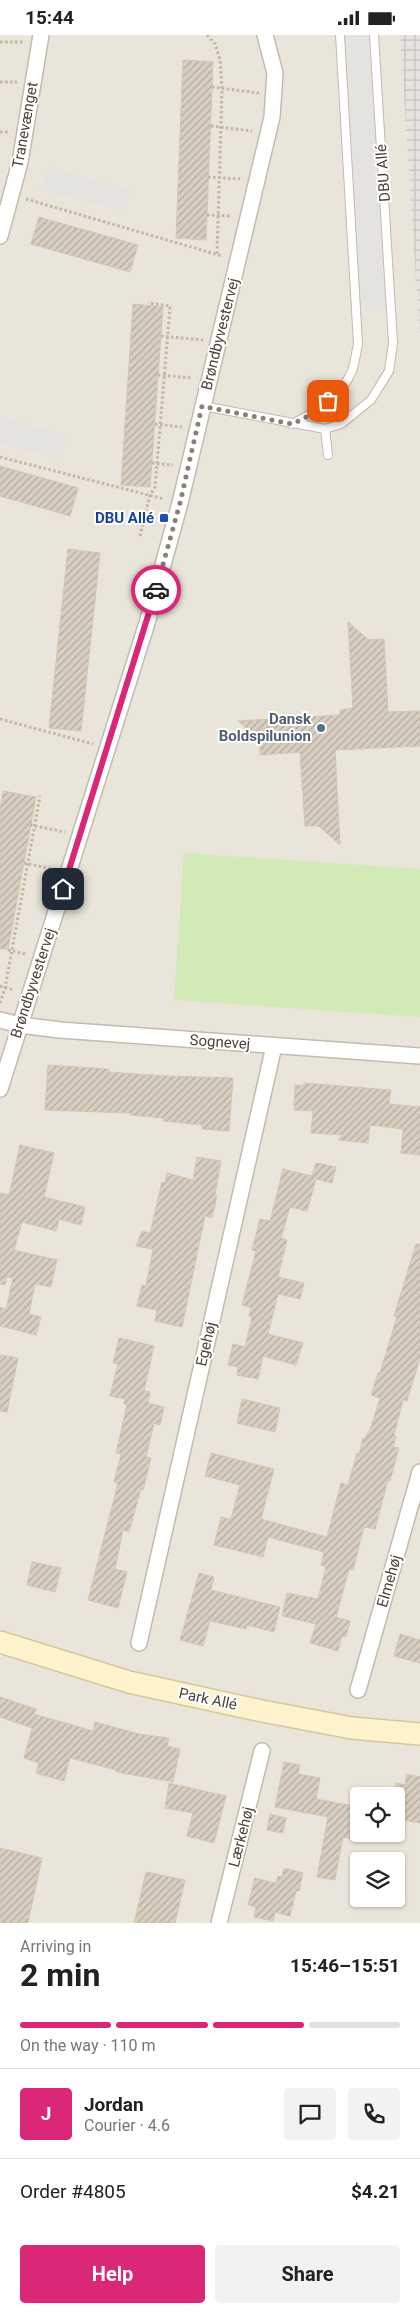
<!DOCTYPE html>
<html lang="en">
<head>
<meta charset="utf-8">
<style>
  :root { --surface:#fff; --page:#f2f2f2; --text:#222; --muted:#767676; --line:#e0e0e0; --accent:#db2777 }
  body { margin:0; font-family:Roboto,sans-serif; background:var(--page); color:var(--text); height:100vh; display:flex; flex-direction:column; font-size:19px; white-space:nowrap }
  * { box-sizing:border-box; margin:0 }
  p { font-size:16px; color:var(--muted) }
  .icon { flex:none; width:28px; height:28px; fill:none; stroke:currentColor; stroke-width:2; stroke-linecap:round; stroke-linejoin:round }
  .map { position:relative; height:1888px; overflow:hidden }
  .drawer { display:flex; flex-direction:column; background:var(--surface); flex:1 }
  .drawer>* { flex:none }
  .buttons { position:absolute; left:350px; top:1752px; display:grid; gap:10px }
  .buttons a { display:grid; place-items:center; width:55px; height:55px; border-radius:5px; background:var(--surface); box-shadow:0 1px 4px #0004; font-size:25px }
  .pin { position:absolute; display:grid; place-items:center; width:42px; height:42px; color:#fff; margin:-21px; border-radius:10px; box-shadow:0 2px 8px #0006 }
  .courier { position:absolute; display:grid; place-items:center; width:50px; height:50px; margin:-25px; border:4px solid #db2777; border-radius:50%; background:#fff; color:#222; box-shadow:0 1px 6px #0007 }
  .headline em { font-style:normal; font-weight:700 }
  .headline div { display:flex; flex-direction:column-reverse }
  .headline { display:flex; align-items:center; justify-content:space-between; height:85px; padding:0 20px }
  h1 { font-size:32px; font-weight:700; line-height:38px }
  .bar { display:grid; grid-template-columns:repeat(4,1fr); gap:8px 5px; align-content:center; height:60px; padding:0 20px }
  .bar i { height:6px; border-radius:4px; background:var(--line) }
  .bar .selected { background:var(--accent) }
  .bar p { grid-column:span 4 }
  .line { display:flex; align-items:center; gap:12px; padding:0 20px; border-top:1px solid var(--line) }
  .line div { flex:1 }
  .round { display:grid; place-items:center; flex:none; width:52px; height:52px; border-radius:5px; background:var(--page) }
  .action { display:flex; gap:10px; margin-top:auto; padding:10px 20px }
  .action a { flex:1; height:58px; border-radius:5px; background:var(--accent); color:#fff; font-size:20px; font-weight:700; line-height:58px; text-align:center }
  .action a+a { background:var(--page); color:var(--text) }
  .status { display:flex; justify-content:space-between; align-items:center; height:35px; padding:0 25px; background:var(--surface); direction:ltr }
  .status svg { height:14px; fill:currentColor }
  .map>svg:first-child { display:block }
</style>
</head>
<body>
<div class="status"><b>15:44</b><svg viewBox="0 0 49 12"><path d="M0 12V9h3v3zM5 12V6h3v6zM10 12V3h3v9zM15 12V0h3v12zM26 1h20v11H26zM47 4h2v5h-2z"/></svg></div>
<div class="map">
<svg width="420" height="1888" viewBox="0 0 420 1888">
  <defs>
    <pattern id="industrial-grid" width="8" height="8" patternUnits="userSpaceOnUse" patternTransform="scale(1.25)"><rect width="8" height="8" fill="#e6e2dd"/><path d="M0 4h8M4 0v8" fill="none" stroke="#c7c3be"/></pattern>
    <pattern id="building-hatch" width="6" height="6" patternUnits="userSpaceOnUse" patternTransform="scale(1.25)"><rect width="6" height="6" fill="#d8cfc1"/><path d="M-1 1l2-2M0 6l6-6M5 7l2-2" fill="none" stroke="#b1aa9e"/></pattern>
  </defs>
  <rect width="100%" height="100%" fill="#f6f3ec"/>
  <path fill="#eae5da" fill-rule="evenodd" d="M0 0H400L420 307V1888H0ZM359 1761H396V1799H359ZM359 1826H396V1864H359Z"/>
  <path fill="url(#industrial-grid)" d="M400 0H420V307Z"/>
  <path fill="#d2eab5" d="M184 818 420 834V982L174 965Z"/>
  <g fill="#e5e3e0">
    <path d="M340 0H374L391 274 357 276Z"/>
    <path d="M48 132 132 156 124 176 39 155Z"/>
    <path d="M0 382 67 400 61 425 0 408Z"/>
  </g>
  <g fill="url(#building-hatch)" stroke="#d3c7b4">
    <path d="M183 25 213 27 206 205 176 203Z"/>
    <path d="M39 182 138 210 130 237 31 209Z"/>
    <path d="M133 269 163 272 150 452 121 450Z"/>
    <path d="M0 431 78 453 70 481 0 461Z"/>
    <path d="M68 514 100 518 81 696 49 693Z"/>
    <path d="M348 587 369 605 384 604 388 677 420 676V711L335 715 340 810 319 791H305L300 717 260 720V705L238 686 340 680V675L353 673Z"/>
    <path d="M3 756 36 762 8 914H0V775Z"/>
    <path d="M48 1030 109 1034V1037L167 1041 233 1043 229 1096 202 1094V1090L163 1086V1083L130 1080V1078L45 1075Z"/>
    <path d="M304 1048 391 1055 389 1069 420 1072V1120L401 1118 403 1094 370 1090 368 1108 338 1105 343 1100 311 1098 313 1076 294 1075 295 1050 304 1051Z"/>
    <path d="M20 1110 54 1118 44 1162 85 1172 81 1190 59 1184 56 1196 22 1187 14 1215 57 1225 51 1252 35 1249 29 1279 41 1282 36 1300 0 1291V1272L6 1274 13 1243 7 1242 5 1250 0 1249V1158L9 1160Z"/>
    <path d="M197 1122 221 1126 215 1160 217 1161 212 1183 205 1181 182 1292 155 1286 157 1275 137 1271 142 1250 146 1251 153 1214 136 1211 142 1196 150 1198 162 1147 165 1148 167 1138 193 1145Z"/>
    <path d="M316 1128 336 1132 332 1148 316 1144 307 1176 290 1172 281 1203 287 1205 278 1242 304 1248 300 1264 278 1259 268 1299 303 1308 296 1330 263 1321 258 1344 237 1340 238 1332 228 1330 233 1309 245 1312 252 1282 249 1281 251 1273 242 1270 256 1216 252 1215 260 1184 270 1186 283 1134 312 1141Z"/>
    <path d="M416 1209H420V1323L407 1366 403 1365 394 1400 396 1401 393 1412 399 1413 390 1446 388 1445 375 1494 364 1492 353 1535 349 1534 336 1582 350 1586 346 1602 342 1601 338 1616 310 1608 316 1589 282 1581 287 1558 318 1564 326 1532 321 1530 324 1517 268 1502 263 1522 214 1510 221 1482 231 1484 240 1450 205 1441 211 1418 274 1434 261 1484 327 1502 341 1448 348 1450 357 1418 359 1419 363 1403 365 1404 371 1392 380 1363 371 1360 378 1338H380L382 1331 397 1282 394 1281Z"/>
    <path d="M119 1303 154 1311 144 1356 150 1357 148 1368 164 1372 160 1390 154 1388 146 1422 151 1423 143 1455 141 1454 129 1497 123 1495 115 1534 127 1537 118 1573 88 1565 118 1448 114 1447 121 1419 116 1418 127 1370 124 1369 125 1364 110 1361 118 1329 113 1328Z"/>
    <path d="M0 1320 18 1323 7 1377 0 1376Z"/>
    <path d="M242 1364 280 1373 275 1397 237 1388Z"/>
    <path d="M32 1527 61 1533 55 1557 27 1550Z"/>
    <path d="M199 1538 214 1542 211 1555 280 1572 274 1597 247 1590 246 1594 210 1586 203 1611 180 1605Z"/>
    <path d="M400 1599 420 1605V1628L394 1621Z"/>
    <path d="M0 1662 36 1674 34 1679 93 1696 95 1687 139 1699 169 1703 167 1711 180 1714 173 1747 116 1737V1735L70 1723 64 1746 36 1738 39 1728 24 1723 32 1693 0 1682Z"/>
    <path d="M284 1727 300 1730 298 1739 320 1743 316 1764 359 1772V1805L343 1802 335 1845 317 1842 328 1782 275 1772Z"/>
    <path d="M407 1739 420 1742V1788L396 1784V1748L405 1750Z"/>
    <path d="M169 1748 226 1761 214 1808 187 1801 193 1778 165 1773Z"/>
    <path d="M270 1779 286 1783 283 1798 267 1795Z"/>
    <path d="M0 1813 42 1823 28 1888H0Z"/>
    <path d="M284 1833 303 1838 299 1856H296L290 1881 275 1877 273 1886 254 1882 256 1872 248 1870 255 1843 276 1848 278 1841 282 1842Z"/>
    <path d="M146 1837 185 1845 175 1888H134Z"/>
  </g>
  <g fill="none" stroke-linecap="round" stroke-linejoin="round">
    <defs>
      <g id="lane">
        <path d="M203 371 325 394 328 420"/>
        <path d="M292 389C316 377 341 362 352 336 355 328 356 317 358 309L340 0"/>
        <path d="M325 394 341 389 371 365 389 336 393 308 374 0"/>
      </g>
      <g id="street">
        <path d="M0 201 20 127 41 0"/>
        <path d="M0 985 20 990 60 995 420 1021"/>
        <path d="M0 1054 147 588 180 468 272 82 275 38 265 0"/>
        <path d="M139 1608 274 1011"/>
        <path d="M358 1655 420 1437"/>
        <path d="M219 1888 262 1716"/>
      </g>
      <path id="secondary" d="M0 1607 129 1647 262 1676 352 1693 420 1699"/>
    </defs>
    <use href="#lane" stroke="#c2bbae" stroke-width="10"/>
    <use href="#street" stroke="#c2bbae" stroke-width="18"/>
    <use href="#secondary" stroke="#d6c79b" stroke-width="24"/>
    <g stroke="#c4b79f" stroke-width="3" stroke-dasharray="2.5 2.5" stroke-linecap="butt">
      <path d="M207 0 215 9 220 24 222 53 217 219"/>
      <path d="M0 7H24"/>
      <path d="M0 47H17"/>
      <path d="M212 52 259 58"/>
      <path d="M211 91 252 96"/>
      <path d="M0 97H9"/>
      <path d="M208 142 240 144"/>
      <path d="M26 164 222 221"/>
      <path d="M207 180 231 181"/>
      <path d="M161 301 203 305"/>
      <path d="M158 340 193 343"/>
      <path d="M155 389 182 392"/>
      <path d="M0 422 164 464"/>
      <path d="M152 428 173 430"/>
      <path d="M140 501 150 460 155 452 170 273V271L148 268"/>
      <path d="M0 684 93 709"/>
      <path d="M30 790 65 797"/>
      <path d="M24 828 53 834"/>
      <path d="M8 915 26 919"/>
      <path d="M0 951 14 955"/>
      <path d="M0 968 5 953 40 761"/>
    </g>
    <use href="#lane" stroke="#fff" stroke-width="8"/>
    <use href="#street" stroke="#fff" stroke-width="15"/>
    <use href="#secondary" stroke="#fff3cd" stroke-width="21"/>
  </g>
  <g fill="none" stroke-linecap="round" stroke-linejoin="round">
    <path stroke="#878178" stroke-width="5" stroke-dasharray="0 9" d="M156 555 180 468 202 371 292 389 317 377 328 366"/>
    <path stroke="#db2777" stroke-width="6" d="M63 854 156 555"/>
  </g>
  <rect fill="#1a4fb4" stroke="#fff" stroke-width="2" x="159" y="478" width="10" height="10" rx="2.5"/>
  <circle fill="#5c6f8a" stroke="#fff" stroke-width="2" cx="321" cy="693" r="5"/>
  <g text-anchor="middle" stroke-width="4" stroke-linejoin="round" paint-order="stroke">
    <g font-size="15" fill="#4b4439" stroke="#fff">
      <text transform="translate(25 90) rotate(-80)" y="5">Tranevænget</text>
      <text transform="translate(383 138) rotate(-94)" y="5">DBU Allé</text>
      <text transform="translate(220 299) rotate(-76)" y="5">Brøndbyvestervej</text>
      <text transform="translate(33 948) rotate(-72)" y="5">Brøndbyvestervej</text>
      <text transform="translate(220 1007) rotate(4)" y="5">Sognevej</text>
      <text transform="translate(206 1309) rotate(-77)" y="5">Egehøj</text>
      <text transform="translate(389 1546) rotate(-74)" y="5">Elmehøj</text>
      <text transform="translate(208 1664) rotate(12)" y="5">Park Allé</text>
      <text transform="translate(241 1802) rotate(-76)" y="5">Lærkehøj</text>
    </g>
    <g font-size="15" font-weight="bold" fill="#164399" stroke="#fff" text-anchor="end">
      <text x="154" y="488">DBU Allé</text>
    </g>
    <g font-size="15" font-weight="bold" fill="#4e5e75" stroke="#fff" text-anchor="end">
      <text x="311" y="689">Dansk<tspan x="311" dy="17">Boldspilunion</tspan></text>
    </g>
  </g>
</svg>
<div class="buttons">
<a><svg class="icon" aria-label="locate" viewBox="0 0 24 24"><circle cx="12" cy="12" r="6"/><path d="M12 2v4M12 18v4M2 12h4M18 12h4"/></svg></a>
<a><svg class="icon" aria-label="layers" viewBox="0 0 24 24"><path d="M12 4l9 5-9 5-9-5zM3 14l9 5 9-5"/></svg></a>
</div>
<div class="pin" style="left:328px;top:366px;background:#ea580c"><svg class="icon" aria-label="bag" viewBox="0 0 24 24"><path d="M5 8h14l-1 12H6zM9 8a3 3 0 0 1 6 0"/></svg></div>
<div class="pin" style="left:63px;top:854px;background:#1f2937"><svg class="icon" aria-label="home" viewBox="0 0 24 24"><path d="M3 11l9-7 9 7M6 9v11h12V9"/></svg></div>
<div class="courier" style="left:156px;top:555px"><svg class="icon" aria-label="car" viewBox="0 0 24 24"><path d="M5 17H2v-5l4-1 3-4h7l3 4 3 1v5h-3M9 17h6M6 11h13"/><circle cx="7" cy="17" r="2"/><circle cx="17" cy="17" r="2"/></svg></div>
</div>
<section class="drawer">
<div class="headline"><div><h1>2 min</h1><p>Arriving in</p></div><em>15:46–15:51</em></div>
<div class="bar"><i class="selected"></i><i class="selected"></i><i class="selected"></i><i></i><p>On the way · 110 m</p></div>
<div class="line" style="height:90px"><b class="round" style="background:var(--accent);color:#fff">J</b><div><b>Jordan</b><p>Courier · 4.6</p></div><a class="round"><svg class="icon" aria-label="chat" viewBox="0 0 24 24"><path d="M4 5h16v11H9l-5 4z"/></svg></a><a class="round"><svg class="icon" aria-label="phone" viewBox="0 0 24 24"><path d="M5 4h4l2 5-3 2q2 4 5 5l2-3 5 2v4C11 20 4 13 5 4z"/></svg></a></div>
<div class="line" style="height:65px"><div>Order #4805</div><b>$4.21</b></div>
<div class="action"><a>Help</a><a>Share</a></div>
</section>
</body>
</html>
